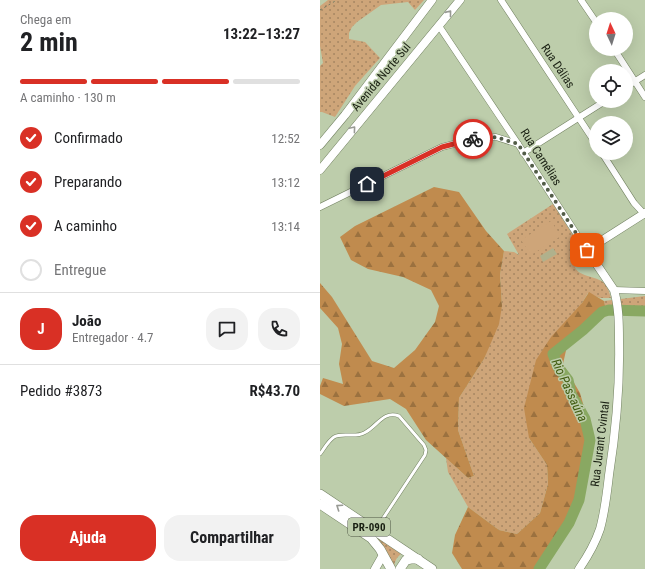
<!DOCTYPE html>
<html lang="pt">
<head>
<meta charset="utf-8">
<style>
  :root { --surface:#fff; --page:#f2f2f2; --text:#202124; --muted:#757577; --line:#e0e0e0; --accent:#d93025 }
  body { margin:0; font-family:"Roboto Condensed",sans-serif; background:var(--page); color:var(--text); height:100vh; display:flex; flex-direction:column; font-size:15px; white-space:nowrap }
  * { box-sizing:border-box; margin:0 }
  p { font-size:13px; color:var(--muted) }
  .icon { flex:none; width:22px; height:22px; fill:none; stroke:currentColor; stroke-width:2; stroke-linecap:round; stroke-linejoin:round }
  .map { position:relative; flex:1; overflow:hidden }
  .side { display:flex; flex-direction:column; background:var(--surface); width:320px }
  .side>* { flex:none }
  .needle { width:26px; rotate:356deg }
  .buttons { position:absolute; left:269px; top:12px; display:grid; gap:8px }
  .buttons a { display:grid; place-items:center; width:44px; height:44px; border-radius:50%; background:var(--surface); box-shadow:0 4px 16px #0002; font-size:20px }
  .pin { position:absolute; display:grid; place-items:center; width:34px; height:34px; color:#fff; margin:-17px; border-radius:8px; box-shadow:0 2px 6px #0006 }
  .courier { position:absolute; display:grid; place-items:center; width:40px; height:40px; margin:-20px; border:3px solid #d93025; border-radius:50%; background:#fff; color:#222; box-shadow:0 1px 5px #0007 }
  .overview em { font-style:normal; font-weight:700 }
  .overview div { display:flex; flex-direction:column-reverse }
  .overview { display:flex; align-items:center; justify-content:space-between; height:68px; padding:0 20px }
  h1 { font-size:26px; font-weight:700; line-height:30px }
  .bar { display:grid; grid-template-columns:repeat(4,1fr); gap:6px 4px; align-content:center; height:48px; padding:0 20px }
  .bar i { height:5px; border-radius:3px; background:var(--line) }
  .bar .current { background:var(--accent) }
  .bar p { grid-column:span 4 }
  .line { display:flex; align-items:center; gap:10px; padding:0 20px; border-top:1px solid var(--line) }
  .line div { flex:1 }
  .round { display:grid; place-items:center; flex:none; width:42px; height:42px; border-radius:16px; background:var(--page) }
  ol { padding:0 20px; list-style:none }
  li { display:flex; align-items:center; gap:12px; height:44px }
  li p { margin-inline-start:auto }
  li .icon { padding:4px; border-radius:50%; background:var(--accent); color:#fff; stroke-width:4 }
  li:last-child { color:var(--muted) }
  li i { width:22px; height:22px; border:2px solid var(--line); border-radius:50% }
  .primary-button { display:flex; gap:8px; margin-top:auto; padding:8px 20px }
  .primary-button a { flex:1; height:46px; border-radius:16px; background:var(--accent); color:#fff; font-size:16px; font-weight:700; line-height:46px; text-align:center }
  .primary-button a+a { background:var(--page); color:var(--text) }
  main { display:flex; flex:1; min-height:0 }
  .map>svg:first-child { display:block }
</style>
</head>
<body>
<main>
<section class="side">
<div class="overview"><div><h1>2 min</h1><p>Chega em</p></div><em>13:22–13:27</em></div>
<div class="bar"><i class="current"></i><i class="current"></i><i class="current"></i><i></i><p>A caminho · 130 m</p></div>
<ol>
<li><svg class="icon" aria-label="check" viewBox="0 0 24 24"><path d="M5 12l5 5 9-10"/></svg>Confirmado<p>12:52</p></li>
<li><svg class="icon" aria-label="check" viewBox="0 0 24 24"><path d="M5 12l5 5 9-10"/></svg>Preparando<p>13:12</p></li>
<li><svg class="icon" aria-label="check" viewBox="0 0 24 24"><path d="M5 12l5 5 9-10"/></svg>A caminho<p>13:14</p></li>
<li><i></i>Entregue</li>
</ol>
<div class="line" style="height:72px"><b class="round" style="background:var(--accent);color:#fff">J</b><div><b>João</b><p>Entregador · 4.7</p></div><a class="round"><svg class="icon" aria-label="chat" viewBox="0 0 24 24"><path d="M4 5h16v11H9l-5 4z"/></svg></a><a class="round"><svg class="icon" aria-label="phone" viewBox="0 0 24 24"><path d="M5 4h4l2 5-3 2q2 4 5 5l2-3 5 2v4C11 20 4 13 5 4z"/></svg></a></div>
<div class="line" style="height:52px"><div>Pedido #3873</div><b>R$43.70</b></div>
<div class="primary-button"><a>Ajuda</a><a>Compartilhar</a></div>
</section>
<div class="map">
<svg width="325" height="569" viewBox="0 0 325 569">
  <defs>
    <pattern id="grass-dots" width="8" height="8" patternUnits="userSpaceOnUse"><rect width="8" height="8" fill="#cea579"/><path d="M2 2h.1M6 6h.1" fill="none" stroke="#a68662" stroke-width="1.8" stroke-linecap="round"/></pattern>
    <pattern id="forest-firs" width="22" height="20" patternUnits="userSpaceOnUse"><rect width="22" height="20" fill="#c08b4e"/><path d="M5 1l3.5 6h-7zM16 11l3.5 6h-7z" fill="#9b713f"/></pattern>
  </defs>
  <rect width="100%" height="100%" fill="#bdcdab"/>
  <g fill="url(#grass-dots)">
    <path d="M8 0H104L95 10 88 2 61 5 37 22 32 27 29 33V39L45 42 60 58 35 86 15 117 2 112H0V66L3 63 0 46V6Z"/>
    <path d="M233 204 262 249C258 252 254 256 254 262 254 277 273 275 283 282 288 286 289 292 291 298H280L268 293 262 303 209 438 227 465 228 484 220 513 197 534 179 530 148 507 128 472 126 458 148 478 154 476 138 430 139 398 164 359 182 306 180 275 184 251 194 252 199 255 187 234Z"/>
    <path d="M325 296V310H294L287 315 284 301Z"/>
    <path d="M50 532 81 554C76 558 75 561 74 567Z"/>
  </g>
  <g fill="url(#forest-firs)">
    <path d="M114 187 139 192 166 231 184 251 180 275 182 306 179 324 164 359 139 398 138 430 154 476 148 478 106 440 86 409 70 399 24 406 0 394V386L3 378 23 384 19 364 22 344 18 328 0 308V283L12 297 52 361 74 368 95 350 115 322 119 306 111 290 83 277 48 269 31 260 20 237 35 226Z"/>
    <path d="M269 292 284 301 287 315 247 346 243 364 260 393 272 435 262 502 250 528 222 569H142L132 553 135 535 148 507 179 530 197 534 220 513 228 484 227 465 209 438 204 408 216 360 231 337 262 303Z"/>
  </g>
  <path fill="#cea579" d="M231 221 241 236 211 255 201 240Z"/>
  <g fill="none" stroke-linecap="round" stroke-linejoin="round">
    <path stroke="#89a862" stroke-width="11" d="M219 569 249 523 259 500 270 440 265 419 251 394 248 380 238 367 233 354 263 330 282 312 289 310 325 311"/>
  </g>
  <path fill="#b0b18c" d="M233 248 237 254 223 262 220 256Z"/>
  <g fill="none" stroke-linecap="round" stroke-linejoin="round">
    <defs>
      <path id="lane" d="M0 454C4 449 8 441 14 437 22 432 35 438 44 433 57 427 63 410 79 416L104 445 106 450 105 455 56 529"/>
      <g id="street">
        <path d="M181 0 276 144"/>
        <path d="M261 0 276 22"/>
        <path d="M119 26 198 144 267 250"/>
        <path d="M294 49 325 97"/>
        <path d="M306 87 325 75"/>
        <path d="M203 153 285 101"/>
        <path d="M282 153 314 203 325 215"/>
        <path d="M0 207 122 147 153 139 176 137 198 144"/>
        <path d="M294 290 325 291"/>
      </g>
      <g id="secondary">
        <path d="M0 145 25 115 112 0"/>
        <path d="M0 170 140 0"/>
        <path d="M55 569 63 555"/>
        <path d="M259 569C268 556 275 544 280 529 285 511 287 493 289 475 296 430 300 386 299 341 299 325 299 307 294 290L267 250 325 213"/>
      </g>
      <g id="primary">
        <path d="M0 494 112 569"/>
        <path d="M0 504 51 538 60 549 71 569"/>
        <path d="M80 569 86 560 91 559H98"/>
      </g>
    </defs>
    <use href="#lane" stroke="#738262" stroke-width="4"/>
    <use href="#street" stroke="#738262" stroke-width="7"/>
    <use href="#secondary" stroke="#738262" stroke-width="9"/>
    <use href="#primary" stroke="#738262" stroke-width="10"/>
    <path stroke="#707b63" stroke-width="1" stroke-dasharray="2 3" stroke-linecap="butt" d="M0 10 17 0"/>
    <use href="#lane" stroke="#fff" stroke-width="3"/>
    <use href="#street" stroke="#fff" stroke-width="6"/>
    <use href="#secondary" stroke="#fff" stroke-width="8"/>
    <use href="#primary" stroke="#fff" stroke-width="9"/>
  </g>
  <defs><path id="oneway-chevron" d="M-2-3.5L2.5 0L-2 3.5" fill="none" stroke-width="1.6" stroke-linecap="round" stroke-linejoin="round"/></defs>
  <g stroke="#989a94">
    <use href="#oneway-chevron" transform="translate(129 13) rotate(-51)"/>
    <use href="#oneway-chevron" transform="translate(33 129) rotate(-50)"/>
    <use href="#oneway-chevron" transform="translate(19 507) rotate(-146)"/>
  </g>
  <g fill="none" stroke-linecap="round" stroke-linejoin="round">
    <path stroke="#525c48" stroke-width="4" stroke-dasharray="0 7.2" d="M153 139 176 137 198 144 267 250"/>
    <path stroke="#d93025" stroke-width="5" d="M47 184 122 147 153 139"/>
  </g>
  <g text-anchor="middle" stroke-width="3" stroke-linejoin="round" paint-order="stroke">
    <rect fill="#bdcdab" stroke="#4a5340" stroke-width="1" x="28" y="518" width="42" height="18" rx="3"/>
    <g font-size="11" font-weight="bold" fill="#191f12">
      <text x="49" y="531">PR-090</text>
    </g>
    <g font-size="12" fill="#191f12" stroke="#bdcdab">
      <text transform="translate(238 66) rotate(56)" y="4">Rua Dálias</text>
      <text transform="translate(61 77) rotate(-50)" y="4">Avenida Norte Sul</text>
      <text transform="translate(221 157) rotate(57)" y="4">Rua Camélias</text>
      <text transform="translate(280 444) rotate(-83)" y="4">Rua Jurant Cvintal</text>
    </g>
    <g font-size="13" font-style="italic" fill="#415c10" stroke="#bdcdab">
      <text transform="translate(250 390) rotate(65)" y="5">Rio Passaúna</text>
    </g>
  </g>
</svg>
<div class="buttons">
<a><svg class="needle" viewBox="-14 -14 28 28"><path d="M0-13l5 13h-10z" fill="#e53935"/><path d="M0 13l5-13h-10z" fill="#757577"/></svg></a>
<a><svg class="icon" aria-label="locate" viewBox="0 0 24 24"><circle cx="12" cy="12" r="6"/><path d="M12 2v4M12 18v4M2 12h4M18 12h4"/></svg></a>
<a><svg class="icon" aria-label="layers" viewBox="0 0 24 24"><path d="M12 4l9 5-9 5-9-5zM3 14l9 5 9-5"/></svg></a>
</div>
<div class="pin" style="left:267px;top:250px;background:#ea580c"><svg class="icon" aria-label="bag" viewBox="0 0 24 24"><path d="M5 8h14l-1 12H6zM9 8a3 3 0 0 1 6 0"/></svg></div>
<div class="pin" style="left:47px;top:184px;background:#1f2937"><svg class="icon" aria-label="home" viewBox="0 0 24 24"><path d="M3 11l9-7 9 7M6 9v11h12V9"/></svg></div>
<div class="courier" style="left:153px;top:139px"><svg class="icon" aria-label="bike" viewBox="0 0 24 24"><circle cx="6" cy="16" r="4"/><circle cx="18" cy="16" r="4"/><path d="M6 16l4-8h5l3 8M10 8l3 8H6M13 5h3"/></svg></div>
</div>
</main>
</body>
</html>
